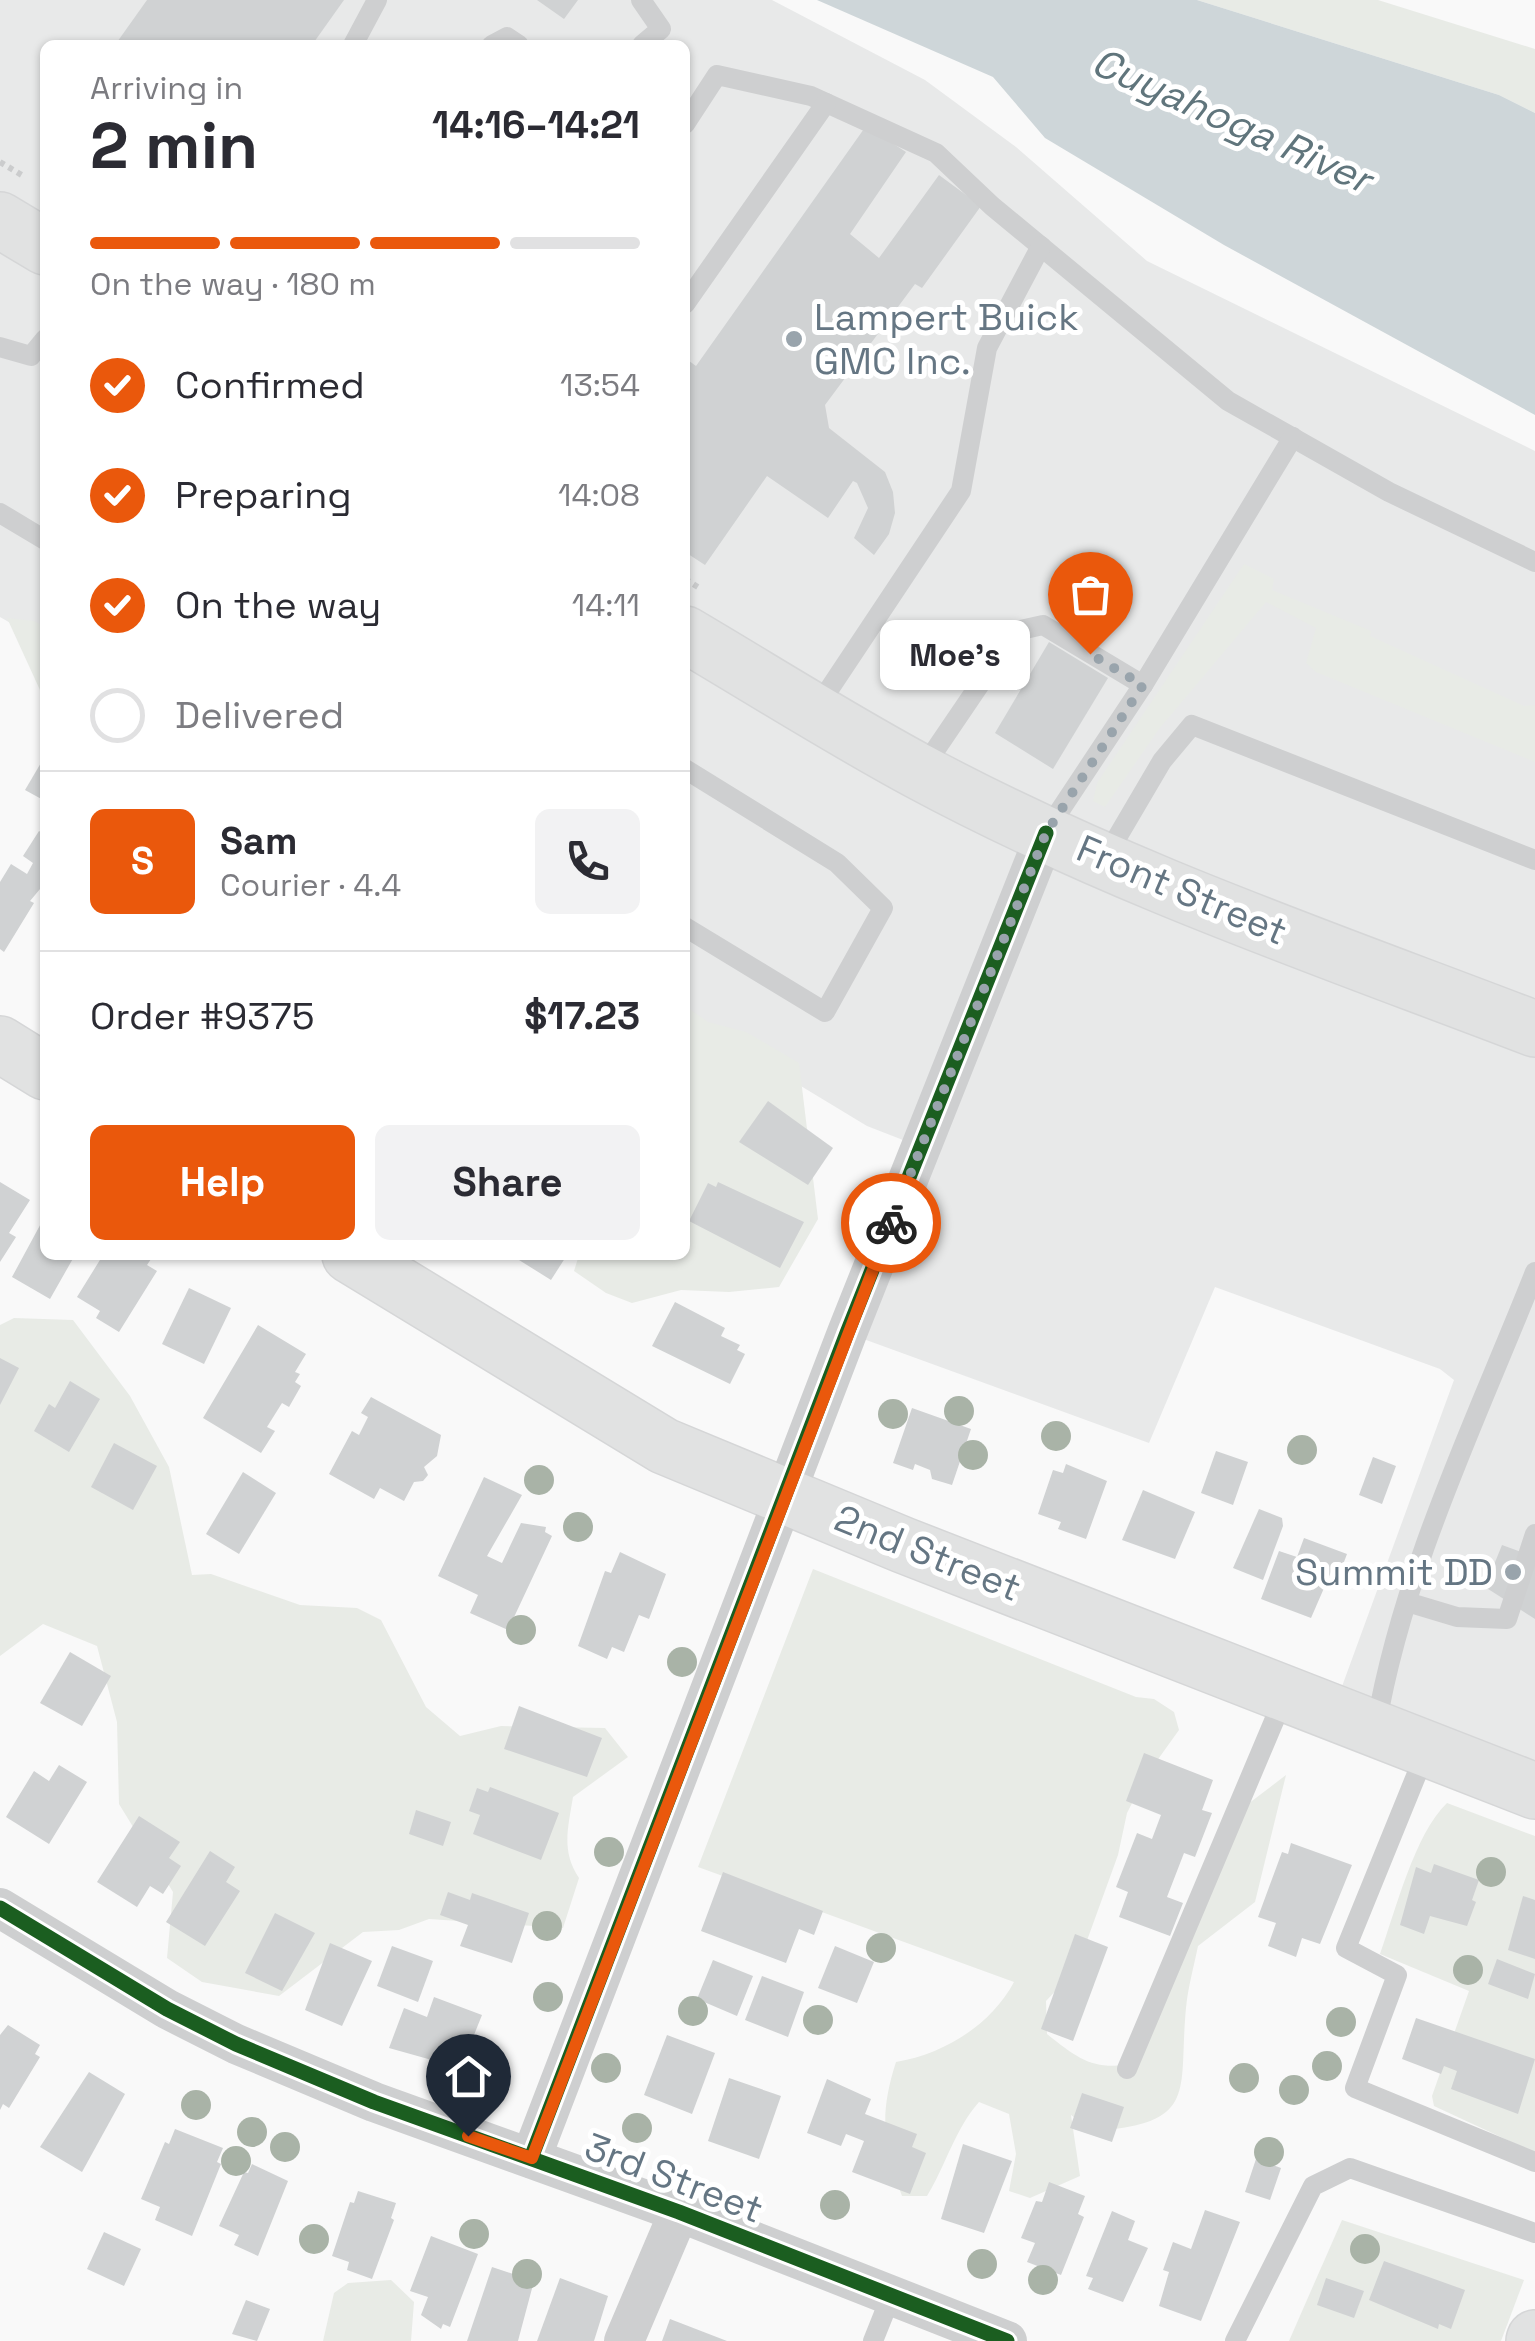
<!DOCTYPE html>
<html lang="en">
<head>
<meta charset="utf-8">
<style>
  :root { --surface:#fff; --page:#f2f2f3; --text:#2b2b33; --muted:#7c7c81; --line:#e1e1e2; --accent:#ea580c }
  body { margin:0; font-family:"Space Grotesk",sans-serif; background:var(--page); color:var(--text); height:100vh; display:flex; flex-direction:column; font-size:38px; white-space:nowrap }
  * { box-sizing:border-box; margin:0 }
  p { font-size:32px; color:var(--muted) }
  .icon { flex:none; width:55px; height:55px; fill:none; stroke:currentColor; stroke-width:2; stroke-linecap:round; stroke-linejoin:round }
  .map { position:relative; flex:1; overflow:hidden }
  .panel { position:absolute; left:40px; top:40px; width:650px; height:1220px; display:flex; flex-direction:column; background:var(--surface); border-radius:15px; box-shadow:0 2px 8px #0004 }
  .panel>* { flex:none }
  .pin { position:absolute; display:grid; place-items:center; width:85px; height:85px; color:#fff; margin:-102px -42px; border-radius:50% 50% 50% 0; rotate:-45deg; box-shadow:0 0 10px #0007 }
  .pin .icon { rotate:45deg }
  .courier { position:absolute; display:grid; place-items:center; width:100px; height:100px; margin:-50px; border:8px solid #ea580c; border-radius:50%; background:#fff; color:#222; box-shadow:0 2px 12px #0007 }
  .bubble { position:absolute; height:70px; border-radius:15px; background:var(--surface); box-shadow:0 2px 8px #0004; font-size:32px; font-weight:700; line-height:70px; text-align:center }
  .head em { font-style:normal; font-weight:700 }
  .head div { display:flex; flex-direction:column-reverse }
  .head { display:flex; align-items:center; justify-content:space-between; height:170px; padding:0 50px }
  h1 { font-size:65px; font-weight:700; line-height:75px }
  .bar { display:grid; grid-template-columns:repeat(4,1fr); gap:15px 10px; align-content:center; height:120px; padding:0 50px }
  .bar i { height:12px; border-radius:8px; background:var(--line) }
  .bar .active { background:var(--accent) }
  .bar p { grid-column:span 4 }
  .line { display:flex; align-items:center; gap:25px; padding:0 50px; border-top:2px solid var(--line) }
  .line div { flex:1 }
  .round { display:grid; place-items:center; flex:none; width:105px; height:105px; border-radius:15px; background:var(--page) }
  ol { padding:0 50px; list-style:none }
  li { display:flex; align-items:center; gap:30px; height:110px }
  li p { margin-inline-start:auto }
  li .icon { padding:10px; border-radius:50%; background:var(--accent); color:#fff; stroke-width:4 }
  li:last-child { color:var(--muted) }
  li i { width:55px; height:55px; border:5px solid var(--line); border-radius:50% }
  .button { display:flex; gap:20px; margin-top:auto; padding:20px 50px }
  .button a { flex:1; height:115px; border-radius:15px; background:var(--accent); color:#fff; font-size:40px; font-weight:700; line-height:115px; text-align:center }
  .button a+a { background:var(--page); color:var(--text) }
  .map>svg:first-child { display:block }
</style>
</head>
<body>
<div class="map">
<svg width="1535" height="2341" viewBox="0 0 1535 2341">
  <rect width="100%" height="100%" fill="#f9f9f9"/>
  <path fill="#e8e9e9" d="M0 0H772L925 80 1016 147 1147 261 1535 451V1791L1333 1711 1454 1380 1440 1369 1215 1287 1149 1443 847 1333 921 1147 867 1126 685 1016V45H45V643L0 617Z"/>
  <g fill="#e8ebe6">
    <path d="M1197 0H1378L1535 49V113L1499 95Z"/>
    <path d="M1244 564 1274 579 1272 590 1371 631 1370 636 1524 706 1535 705V762L1316 672 1306 663 1316 628 1266 602 1159 729 1105 807 1093 801 1097 783Z"/>
    <path d="M7 618 34 621 45 627V701Z"/>
    <path d="M685 1006 708 1022 746 1032 799 1063 818 1219 779 1287 729 1292 681 1290 632 1303 606 1293 574 1271 579 1255H685Z"/>
    <path d="M14 1318 73 1320 130 1396 169 1467 192 1575 211 1574 300 1605 357 1608 381 1620 426 1707 460 1736 501 1726 605 1728 628 1757 573 1797C568 1828 561 1851 579 1878L563 1928 429 1919 399 1930 363 1932 279 1996 202 1982 167 1958 173 1892 119 1804 117 1722 97 1646 43 1624 0 1656V1325Z"/>
    <path d="M813 1569 1136 1697 1154 1699 1174 1712 1179 1730 1146 1776 1127 1813 1118 1855 1077 1968 1046 2001 1047 2034C1082 2062 1095 2071 1139 2063L1165 1988 1244 1807 1286 1775 1255 1902 1198 1946C1194 1966 1188 1987 1186 2008 1178 2092 1200 2124 1092 2131L1071 2115 1080 2176 1030 2198 1009 2191 1016 2154 1009 2114 979 2102C955 2129 946 2165 927 2196H902C883 2144 879 2115 896 2062 944 2054 991 2025 1014 1982L698 1867Z"/>
    <path d="M1447 1803 1535 1836V2153L1434 2106 1432 2096 1469 1991 1380 1954C1395 1912 1415 1833 1447 1803Z"/>
    <path d="M1342 2220 1524 2280 1501 2341H1289Z"/>
    <path d="M391 2280 414 2302 411 2341H323L334 2293 348 2283Z"/>
  </g>
  <path fill="#ced6d9" d="M817 0H1197L1499 95 1535 113V415L1224 245 1045 138 993 77Z"/>
  <g fill="#d0d2d3">
    <path d="M147 0H344L312 45H115Z"/>
    <path d="M537 0H578L564 19Z"/>
    <path d="M866 126 906 152 850 234 879 258 939 175 981 206 922 288 915 284 825 405 829 428 885 472 893 492 895 513 889 534 874 555 854 538 868 508 857 483 853 481 828 518 767 476 705 565 685 552V358L696 366Z"/>
    <path d="M1049 642 1108 678 1053 769 995 733Z"/>
    <path d="M45 756V801L25 790Z"/>
    <path d="M39 831 45 835V883L30 901 34 903 4 952 0 949V882L11 864 27 874 33 863 23 856Z"/>
    <path d="M768 1101 833 1148 808 1185 739 1142Z"/>
    <path d="M0 1182 30 1200 9 1233 16 1237 0 1262Z"/>
    <path d="M718 1182 804 1222 780 1268 689 1221 708 1183 716 1187Z"/>
    <path d="M45 1216V1255H75L50 1299 12 1277Z"/>
    <path d="M103 1255H144L151 1259 147 1265 157 1271 119 1332 96 1318 100 1311 77 1297Z"/>
    <path d="M511 1255H567L551 1280Z"/>
    <path d="M189 1288 231 1308 204 1364 162 1344Z"/>
    <path d="M675 1302 725 1328 721 1336 740 1345 737 1350 745 1354 730 1384 652 1346Z"/>
    <path d="M258 1325 306 1354 295 1372 300 1374 295 1382 301 1386 289 1407 282 1403 267 1427 275 1431 261 1453 203 1418Z"/>
    <path d="M0 1358 19 1368 0 1405Z"/>
    <path d="M70 1381 100 1399 69 1452 34 1431 49 1404 55 1408Z"/>
    <path d="M371 1397 441 1435 437 1456 424 1467 428 1475 423 1481 414 1482 404 1501 380 1488 374 1499 329 1474 352 1431 359 1435 368 1417 361 1413Z"/>
    <path d="M912 1408 971 1429 952 1485 932 1479 930 1470 915 1464 913 1470 893 1463Z"/>
    <path d="M114 1443 157 1466 133 1510 91 1487Z"/>
    <path d="M1216 1451 1248 1462 1233 1505 1201 1493Z"/>
    <path d="M1373 1457 1396 1466 1382 1504 1359 1495Z"/>
    <path d="M1066 1464 1107 1481 1086 1539 1058 1529 1061 1522 1038 1514 1053 1470 1063 1473Z"/>
    <path d="M243 1472 276 1493 239 1554 206 1534Z"/>
    <path d="M484 1477 522 1495 487 1556 502 1563 521 1523 546 1527 545 1532 552 1536 508 1630 470 1613 478 1595 438 1576Z"/>
    <path d="M1143 1490 1195 1512 1175 1559 1122 1540Z"/>
    <path d="M1259 1509 1282 1518 1283 1526 1263 1580 1233 1568Z"/>
    <path d="M1304 1538 1347 1554 1339 1575 1331 1572 1311 1618 1261 1599 1279 1551 1297 1557Z"/>
    <path d="M1502 1545 1535 1557V1619L1485 1587Z"/>
    <path d="M620 1552 666 1574 649 1619 639 1615 624 1652 612 1647 607 1659 578 1646 605 1571 611 1573Z"/>
    <path d="M70 1652 111 1676 82 1726 40 1703Z"/>
    <path d="M519 1706 602 1738 587 1777 504 1749Z"/>
    <path d="M1144 1753 1213 1780 1202 1810 1212 1813 1195 1857 1184 1853 1167 1897 1183 1903 1170 1936 1119 1917 1128 1892 1116 1887 1137 1833 1152 1839 1161 1815 1126 1801Z"/>
    <path d="M59 1765 87 1782 49 1844 6 1817 34 1771 49 1781Z"/>
    <path d="M490 1787 559 1813 541 1860 473 1834 480 1815 469 1811 477 1788 488 1792Z"/>
    <path d="M416 1810 451 1822 443 1846 409 1834Z"/>
    <path d="M139 1816 180 1842 169 1858 181 1866 163 1894 150 1886 137 1907 97 1882Z"/>
    <path d="M1291 1843 1352 1865 1320 1944 1302 1938 1296 1957 1268 1946 1276 1923 1258 1917 1282 1852 1288 1854Z"/>
    <path d="M210 1851 235 1867 226 1882 240 1891 205 1946 166 1922Z"/>
    <path d="M1434 1864 1479 1880 1472 1900 1476 1902 1467 1926 1430 1916 1424 1934 1400 1925 1416 1867 1431 1873Z"/>
    <path d="M723 1872 823 1911 814 1935 799 1929 786 1963 701 1931Z"/>
    <path d="M448 1892 470 1900 472 1893 529 1913 512 1963 460 1946 468 1925 440 1915Z"/>
    <path d="M1523 1896 1535 1900V1959L1508 1950Z"/>
    <path d="M275 1913 315 1933 282 1991 245 1973Z"/>
    <path d="M1075 1934 1108 1947 1073 2041 1041 2029Z"/>
    <path d="M330 1943 372 1961 342 2026 305 2010Z"/>
    <path d="M392 1946 433 1961 418 2002 377 1986Z"/>
    <path d="M835 1946 874 1962 857 2003 818 1988Z"/>
    <path d="M1497 1959 1535 1974 1528 1999 1488 1984Z"/>
    <path d="M713 1960 753 1976 737 2016 697 1999Z"/>
    <path d="M762 1976 804 1992 788 2037 745 2020Z"/>
    <path d="M434 1997 482 2015 472 2040 481 2044 471 2071 389 2048 404 2008 427 2017Z"/>
    <path d="M1416 2018 1535 2059 1518 2114 1451 2089 1457 2071 1444 2066 1441 2074 1402 2059Z"/>
    <path d="M8 2025 40 2045 35 2054 40 2057 9 2108 3 2104 0 2110V2035Z"/>
    <path d="M667 2035 715 2053 692 2114 644 2095Z"/>
    <path d="M89 2072 125 2094 82 2172 40 2147Z"/>
    <path d="M729 2078 781 2096 759 2159 708 2141Z"/>
    <path d="M827 2079 871 2099 865 2114 917 2134 912 2147 926 2153 910 2194 852 2172 864 2141 846 2134 841 2146 807 2133Z"/>
    <path d="M1082 2093 1124 2107 1112 2142 1070 2128Z"/>
    <path d="M175 2129 223 2148 217 2162 221 2164 192 2236 155 2220 160 2207 141 2199 165 2142 169 2144Z"/>
    <path d="M963 2144 1012 2161 984 2233 941 2219Z"/>
    <path d="M1256 2159 1281 2168 1270 2200 1245 2192Z"/>
    <path d="M252 2164 288 2181 258 2256 234 2245 239 2235 219 2226 244 2172 248 2173Z"/>
    <path d="M1049 2182 1085 2196 1078 2214 1084 2217 1061 2275 1027 2262 1035 2243 1021 2238 1036 2201 1042 2202Z"/>
    <path d="M358 2191 396 2203 391 2218 394 2220 372 2279 347 2270 349 2262 332 2256 350 2202 354 2203Z"/>
    <path d="M1205 2210 1240 2222 1201 2321 1159 2306 1169 2272 1163 2270 1173 2242 1191 2249Z"/>
    <path d="M1112 2211 1135 2221 1128 2240 1148 2248 1123 2302 1088 2289 1093 2278 1086 2276Z"/>
    <path d="M104 2232 141 2249 124 2286 87 2269Z"/>
    <path d="M431 2236 478 2254 450 2327 443 2324 441 2329 421 2315 428 2297 410 2291Z"/>
    <path d="M1384 2261 1465 2290 1451 2329 1439 2324 1438 2329 1369 2300Z"/>
    <path d="M492 2267 534 2281 518 2341H467Z"/>
    <path d="M560 2278 608 2296 594 2341H537Z"/>
    <path d="M1326 2278 1364 2291 1354 2318 1317 2305Z"/>
    <path d="M246 2300 270 2309 257 2341 232 2334Z"/>
    <path d="M670 2319 727 2341H662Z"/>
  </g>
  <g fill="none" stroke-linecap="round" stroke-linejoin="round">
    <defs>
      <g id="secondary">
        <path d="M0 220 45 247"/>
        <path d="M685 634C763 680 840 729 920 772 1115 877 1329 950 1535 1029"/>
        <path d="M0 1044 45 1072"/>
        <path d="M350 1255 664 1446 903 1545 1535 1791"/>
        <path d="M1534 2341 1535 2338"/>
      </g>
    </defs>
    <use href="#secondary" stroke="#d5d6d7" stroke-width="58"/>
    <g stroke="#cbcccd" stroke-width="6" stroke-dasharray="5 5" stroke-linecap="butt">
      <path d="M0 162 25 177"/>
      <path d="M685 579 701 589"/>
    </g>
    <g stroke="#cecfd0" stroke-width="20">
      <path d="M641 0 661 29 642 45"/>
      <path d="M353 45 377 0"/>
      <path d="M492 45 507 37 519 45"/>
      <path d="M685 124 717 75 811 96 936 153 992 206 1228 401 1389 492 1535 562"/>
      <path d="M685 304 826 103"/>
      <path d="M0 347 31 356 45 339"/>
      <path d="M0 513 45 540"/>
      <path d="M816 709 961 491 987 348 1041 246"/>
      <path d="M685 769 837 863 883 908 825 1012 685 927"/>
      <path d="M921 771 1016 631 1043 625 1143 685"/>
      <path d="M1047 830 1143 685 1293 437"/>
      <path d="M1105 858 1162 761 1192 725 1535 860"/>
      <path d="M1407 1602 1457 1617 1507 1619 1535 1534"/>
      <path d="M1376 1727C1403 1569 1476 1421 1535 1272"/>
      <path d="M1427 1749 1346 1948 1397 1975 1355 2088 1535 2162"/>
      <path d="M1127 2069 1285 1695"/>
      <path d="M873 2341 891 2296"/>
      <path d="M1235 2341 1313 2186 1350 2168 1535 2233"/>
    </g>
    <g stroke="#cecfd0" stroke-width="40">
      <path d="M0 1908 167 2009 236 2044 374 2102 679 2212 1007 2341"/>
      <path d="M531 2158 847 1333 1046 833"/>
      <path d="M624 2341 679 2212"/>
    </g>
    <use href="#secondary" stroke="#e1e2e2" stroke-width="55"/>
    <defs>
      <g id="cycleway">
        <path d="M0 1908 167 2009 236 2044 374 2102 679 2212 1007 2341"/>
        <path d="M531 2158 847 1333 1046 833"/>
      </g>
    </defs>
    <use href="#cycleway" stroke="#fff" stroke-width="21"/>
    <use href="#cycleway" stroke="#1b5e20" stroke-width="15"/>
  </g>
  <g fill="#a9b3a7">
    <circle cx="959" cy="1411" r="15"/>
    <circle cx="893" cy="1414" r="15"/>
    <circle cx="1056" cy="1436" r="15"/>
    <circle cx="1302" cy="1450" r="15"/>
    <circle cx="973" cy="1455" r="15"/>
    <circle cx="539" cy="1480" r="15"/>
    <circle cx="578" cy="1527" r="15"/>
    <circle cx="521" cy="1630" r="15"/>
    <circle cx="682" cy="1662" r="15"/>
    <circle cx="609" cy="1852" r="15"/>
    <circle cx="1491" cy="1872" r="15"/>
    <circle cx="547" cy="1926" r="15"/>
    <circle cx="881" cy="1948" r="15"/>
    <circle cx="1468" cy="1970" r="15"/>
    <circle cx="548" cy="1997" r="15"/>
    <circle cx="693" cy="2011" r="15"/>
    <circle cx="818" cy="2020" r="15"/>
    <circle cx="1341" cy="2022" r="15"/>
    <circle cx="1327" cy="2066" r="15"/>
    <circle cx="606" cy="2068" r="15"/>
    <circle cx="1244" cy="2078" r="15"/>
    <circle cx="1294" cy="2090" r="15"/>
    <circle cx="196" cy="2105" r="15"/>
    <circle cx="637" cy="2128" r="15"/>
    <circle cx="252" cy="2132" r="15"/>
    <circle cx="285" cy="2147" r="15"/>
    <circle cx="1269" cy="2152" r="15"/>
    <circle cx="236" cy="2161" r="15"/>
    <circle cx="835" cy="2205" r="15"/>
    <circle cx="474" cy="2234" r="15"/>
    <circle cx="314" cy="2239" r="15"/>
    <circle cx="1365" cy="2249" r="15"/>
    <circle cx="982" cy="2264" r="15"/>
    <circle cx="527" cy="2274" r="15"/>
    <circle cx="1043" cy="2280" r="15"/>
  </g>
  <g fill="none" stroke-linecap="round" stroke-linejoin="round">
    <path stroke="#99a4ac" stroke-width="10" stroke-dasharray="0 18" d="M891 1223 1046 833 1143 685 1090 654"/>
    <path stroke="#ea580c" stroke-width="12" d="M468 2136 532 2158 891 1223"/>
  </g>
  <g fill="#99a4ac" stroke="#fff" stroke-width="4">
    <circle cx="794" cy="339" r="10"/>
    <circle cx="1513" cy="1572" r="10"/>
  </g>
  <g text-anchor="middle" stroke-width="10" stroke-linejoin="round" paint-order="stroke">
    <g font-size="38" fill="#657683" stroke="#fff" text-anchor="start">
      <text x="814" y="330">Lampert Buick<tspan x="814" dy="44">GMC Inc.</tspan></text>
      <text x="1493" y="1585" text-anchor="end">Summit DD</text>
    </g>
    <g font-size="38" fill="#657683" stroke="#fff">
      <text transform="translate(1182 890) rotate(23)" y="13">Front Street</text>
      <text transform="translate(928 1553) rotate(22)" y="13">2nd Street</text>
      <text transform="translate(674 2178) rotate(21)" y="13">3rd Street</text>
    </g>
    <g font-size="40" font-style="italic" fill="#60757c" stroke="#fff">
      <text transform="translate(1232 120) rotate(24)" y="14">Cuyahoga River</text>
    </g>
  </g>
</svg>
<div class="pin" style="left:1090px;top:654px;background:#ea580c"><svg class="icon" aria-label="bag" viewBox="0 0 24 24"><path d="M5 8h14l-1 12H6zM9 8a3 3 0 0 1 6 0"/></svg></div>
<div class="pin" style="left:468px;top:2136px;background:#1f2937"><svg class="icon" aria-label="home" viewBox="0 0 24 24"><path d="M3 11l9-7 9 7M6 9v11h12V9"/></svg></div>
<div class="courier" style="left:891px;top:1223px"><svg class="icon" aria-label="bike" viewBox="0 0 24 24"><circle cx="6" cy="16" r="4"/><circle cx="18" cy="16" r="4"/><path d="M6 16l4-8h5l3 8M10 8l3 8H6M13 5h3"/></svg></div>
<div class="bubble" style="left:880px;top:620px;width:150px">Moe's</div>
<section class="panel">
<div class="head"><div><h1>2 min</h1><p>Arriving in</p></div><em>14:16–14:21</em></div>
<div class="bar"><i class="active"></i><i class="active"></i><i class="active"></i><i></i><p>On the way · 180 m</p></div>
<ol>
<li><svg class="icon" aria-label="check" viewBox="0 0 24 24"><path d="M5 12l5 5 9-10"/></svg>Confirmed<p>13:54</p></li>
<li><svg class="icon" aria-label="check" viewBox="0 0 24 24"><path d="M5 12l5 5 9-10"/></svg>Preparing<p>14:08</p></li>
<li><svg class="icon" aria-label="check" viewBox="0 0 24 24"><path d="M5 12l5 5 9-10"/></svg>On the way<p>14:11</p></li>
<li><i></i>Delivered</li>
</ol>
<div class="line" style="height:180px"><b class="round" style="background:var(--accent);color:#fff">S</b><div><b>Sam</b><p>Courier · 4.4</p></div><a class="round"><svg class="icon" aria-label="phone" viewBox="0 0 24 24"><path d="M5 4h4l2 5-3 2q2 4 5 5l2-3 5 2v4C11 20 4 13 5 4z"/></svg></a></div>
<div class="line" style="height:130px"><div>Order #9375</div><b>$17.23</b></div>
<div class="button"><a>Help</a><a>Share</a></div>
</section>
</div>
</body>
</html>
